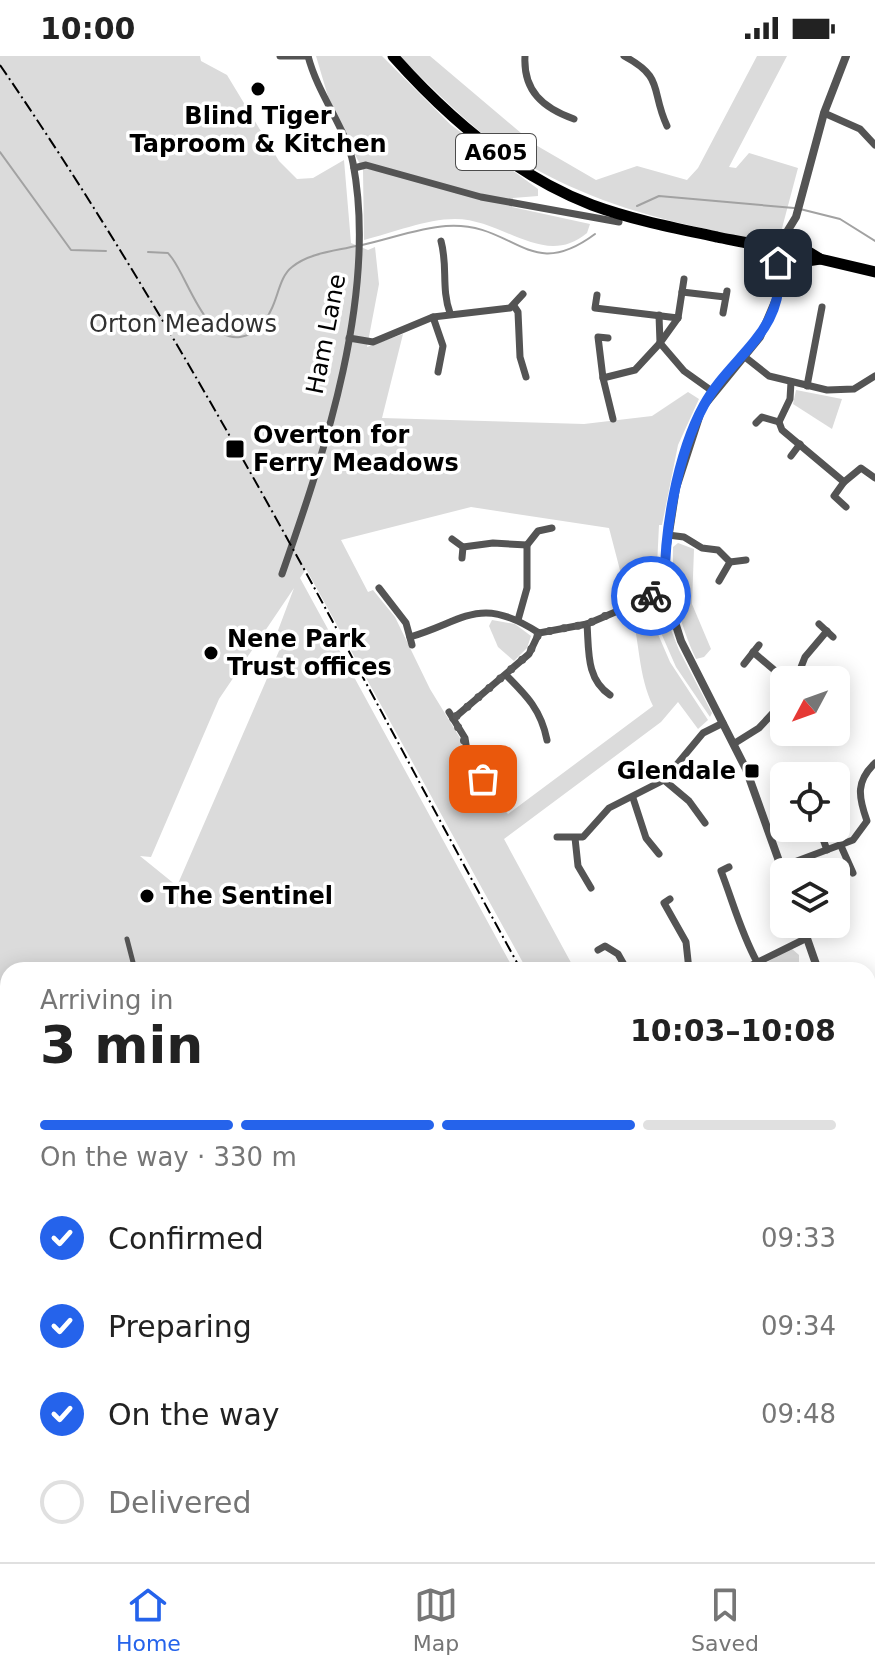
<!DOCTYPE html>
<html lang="en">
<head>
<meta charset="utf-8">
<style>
  :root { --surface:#fff; --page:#f6f6f6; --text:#222; --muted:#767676; --line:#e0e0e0; --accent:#2563eb }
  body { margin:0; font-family:"DejaVu Sans",sans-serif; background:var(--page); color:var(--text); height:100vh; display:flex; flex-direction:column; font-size:30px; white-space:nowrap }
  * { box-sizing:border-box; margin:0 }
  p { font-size:26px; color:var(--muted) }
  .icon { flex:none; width:44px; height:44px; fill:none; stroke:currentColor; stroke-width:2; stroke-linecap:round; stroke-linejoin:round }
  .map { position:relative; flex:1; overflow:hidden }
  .sheet { position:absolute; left:0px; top:906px; width:876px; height:600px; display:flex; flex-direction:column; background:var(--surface); border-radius:24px 24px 0 0; box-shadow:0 4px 20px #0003 }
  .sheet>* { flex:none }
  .needle { width:52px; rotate:229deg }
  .controls { position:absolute; left:770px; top:610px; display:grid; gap:16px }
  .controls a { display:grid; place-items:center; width:80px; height:80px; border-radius:12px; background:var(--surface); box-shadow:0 4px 20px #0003; font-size:40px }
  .pin { position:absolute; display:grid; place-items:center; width:68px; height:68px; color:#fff; margin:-34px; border-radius:16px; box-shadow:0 4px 12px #0006 }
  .courier { position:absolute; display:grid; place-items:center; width:80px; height:80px; margin:-40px; border:6px solid #2563eb; border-radius:50%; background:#fff; color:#222; box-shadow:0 2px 10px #0007 }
  .overview em { font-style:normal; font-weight:800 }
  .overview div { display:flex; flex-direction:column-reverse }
  .overview { display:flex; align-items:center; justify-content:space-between; height:136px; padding:0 40px }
  h1 { font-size:52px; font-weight:800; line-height:60px }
  .bar { display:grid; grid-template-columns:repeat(4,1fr); gap:12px 8px; align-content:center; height:96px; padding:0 40px }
  .bar i { height:10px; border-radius:6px; background:var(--line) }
  .bar .on { background:var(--accent) }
  .bar p { grid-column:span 4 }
  ol { padding:0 40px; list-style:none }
  li { display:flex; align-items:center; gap:24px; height:88px }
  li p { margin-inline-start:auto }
  li .icon { padding:8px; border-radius:50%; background:var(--accent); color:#fff; stroke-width:4 }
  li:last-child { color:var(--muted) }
  li i { width:44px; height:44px; border:4px solid var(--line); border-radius:50% }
  .status { display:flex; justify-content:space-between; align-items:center; height:56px; padding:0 40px; background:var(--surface); direction:ltr }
  .status svg { height:22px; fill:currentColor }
  .menu { display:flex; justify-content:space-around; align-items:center; height:112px; border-top:2px solid var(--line); background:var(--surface); font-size:22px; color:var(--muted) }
  .menu a { display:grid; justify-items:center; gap:4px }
  .menu .on { color:var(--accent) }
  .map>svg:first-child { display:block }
</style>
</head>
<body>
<div class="status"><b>10:00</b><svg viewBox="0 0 49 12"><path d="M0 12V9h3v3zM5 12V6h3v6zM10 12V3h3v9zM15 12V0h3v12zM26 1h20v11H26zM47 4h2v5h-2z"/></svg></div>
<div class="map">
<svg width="875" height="1506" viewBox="0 0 875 1506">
  <rect width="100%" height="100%" fill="#fff"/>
  <g fill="#dbdbdb" fill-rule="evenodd">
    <path d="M0 0H200L201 5 227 19 279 105 297 123 313 122 344 104 351 187 368 194 375 191 379 228 367 291 403 278 382 362 584 368 652 360 688 336 699 343 678 389 662 469H659L656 530 627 541 609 472 471 451 341 484 368 536 373 534 395 561 430 633 460 682 466 705 489 743 494 741 508 758 653 650C638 619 640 587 631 554L645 548 670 606 708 664 698 673 678 646 661 666 504 783 575 914H527L306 513 300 522 514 914H8V1498H868V1187L875 1185V1506H0ZM294 532 274 585 282 588 177 830 140 800 151 801 219 643Z"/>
    <path d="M316 0H382L451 69 538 133V140L513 142 512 151 590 168 587 177C544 213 504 163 455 163 426 163 392 177 364 184L363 114 332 54Z"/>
    <path d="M399 0H430L534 88 596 124 637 110 687 124 698 112 757 0H787L729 111 736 112 749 97 798 112 781 176C754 188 725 177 697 171 633 157 571 136 515 101 472 74 436 35 399 0Z"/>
    <path d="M796 334 842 343 832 373 793 348Z"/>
    <path d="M678 487 694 493 692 548 711 593 704 601 696 603C678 564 672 534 673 491Z"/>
    <path d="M647 545 662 551 679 594 712 657 710 661 676 611Z"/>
    <path d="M492 564 515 568 531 580 527 592 514 605 498 591 489 570Z"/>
    <path d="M791 892 799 899V909L791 914H754Z"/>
    <path d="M868 986 875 1002V1068L868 1049Z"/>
  </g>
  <path fill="#a2a2a2" d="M0 953 8 962V1027L0 1037Z"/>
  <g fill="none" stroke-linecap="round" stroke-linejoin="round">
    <g stroke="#a2a2a2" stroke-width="2">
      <path d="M0 96 71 194 106 195"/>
      <path d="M637 150 659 140 794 152"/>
      <path d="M800 153 840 163 875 185"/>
      <path d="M362 189C389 183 419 172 446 170 515 165 528 228 595 178"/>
      <path d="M148 196 168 197 172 202C189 225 205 285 240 281 256 279 265 268 271 254 278 241 280 220 292 211 309 197 335 195 356 190"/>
      <path d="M847 1498 854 1506"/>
    </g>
    <path stroke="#545454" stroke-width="5" d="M127 883 135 914"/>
    <g stroke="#545454" stroke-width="7">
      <path d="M280 0H308"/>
      <path d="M525 0C523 35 543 52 574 63"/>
      <path d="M624 0C665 22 650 33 667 70"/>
      <path d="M824 57 860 73 875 89"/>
      <path d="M354 112 366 109 481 141 619 166"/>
      <path d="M441 185C448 210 441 232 450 257"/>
      <path d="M682 236 725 241"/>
      <path d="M597 239 595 252 678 262 684 223"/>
      <path d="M514 250 518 256 520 301 526 321"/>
      <path d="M723 257 727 235"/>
      <path d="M659 259 660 287"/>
      <path d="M433 261 443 290 438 316"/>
      <path d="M349 282 373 286 433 261 510 252 523 238"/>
      <path d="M608 282 598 281 603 322 635 314 660 287 684 315 712 335"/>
      <path d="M660 287 678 262"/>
      <path d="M745 301 769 320 827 334 854 333 875 320"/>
      <path d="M603 322 613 363"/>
      <path d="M807 330 822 251"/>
      <path d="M779 366 782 374 844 426 861 412 875 422"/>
      <path d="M756 367 762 361 779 366 790 343 791 326"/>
      <path d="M791 400 800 388"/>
      <path d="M844 426 834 440 846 451"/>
      <path d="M668 479 684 481 702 492 718 494 730 506 719 525"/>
      <path d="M452 483 463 491 462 502"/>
      <path d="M463 491 493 487 527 489"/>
      <path d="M730 506 746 504"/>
      <path d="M282 518C325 395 378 237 353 107 346 72 318 39 308 0"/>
      <path d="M379 532 406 567 412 589"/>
      <path d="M518 564 527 532V489L538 475 552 472"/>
      <path d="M587 568C589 595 586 623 610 639"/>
      <path d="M819 568 833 581"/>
      <path d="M410 581C465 565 479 538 539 577L587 568 665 535"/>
      <path d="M753 596 786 624"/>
      <path d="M744 608 759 589"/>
      <path d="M506 619C527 640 541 654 547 684"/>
      <path d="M796 624 805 601 827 575"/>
      <path d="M449 656 465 682 468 701 483 723H493"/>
      <path d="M453 663 529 598 539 577"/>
      <path d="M735 687 759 672 784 645"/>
      <path d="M664 724 689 745 705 767"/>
      <path d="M633 742 646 782 659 798"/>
      <path d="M819 772 827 794"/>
      <path d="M557 781H583L609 752 664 724 703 677 723 667"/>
      <path d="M575 782 578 810 591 832"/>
      <path d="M841 790 853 817"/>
      <path d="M729 811 721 815C733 846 741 877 757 906"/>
      <path d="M781 811 853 784 867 765C858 740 856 725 875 707"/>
      <path d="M670 843 664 847 686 886 689 914"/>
      <path d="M598 894 605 890 618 898 627 914"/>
      <path d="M742 914 807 882"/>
      <path d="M868 981 875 978"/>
    </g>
    <g stroke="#545454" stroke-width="8">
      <path d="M782 184 796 161 824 57 846 0"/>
      <path d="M784 819 746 713 681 585 665 535 664 509 676 432 702 352 760 281 790 210"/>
      <path d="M802 868 818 914"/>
      <path d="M868 1061 875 1080"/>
    </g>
    <g stroke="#000" stroke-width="11">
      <path d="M393 0C448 62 514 119 592 149 633 164 675 172 717 181 733 185 756 186 770 196 775 200 776 206 782 209L820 203"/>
      <path d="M756 190 789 184 820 203 875 216"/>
    </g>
    <g stroke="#000" stroke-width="2" stroke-dasharray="12 4 2 4" stroke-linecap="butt">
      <path d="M0 9C197 296 354 609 521 914"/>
      <path d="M840 1498 844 1506"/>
    </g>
  </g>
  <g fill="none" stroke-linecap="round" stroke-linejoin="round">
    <path stroke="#595959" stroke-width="8" stroke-dasharray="0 14.4" d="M483 723C467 704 467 683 453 663L529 598 539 577 587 568 651 540"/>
    <path stroke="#2563eb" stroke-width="10" d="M651 540 665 535C663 480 677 398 704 349 731 299 788 275 778 207"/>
  </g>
  <g fill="#000" stroke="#fff" stroke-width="3">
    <circle cx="258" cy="33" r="8"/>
    <rect x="225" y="383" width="20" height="20" rx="4"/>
    <circle cx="211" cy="597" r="8"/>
    <rect x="744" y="707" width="16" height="16" rx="4"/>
    <circle cx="147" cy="840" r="8"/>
  </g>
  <g text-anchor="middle" stroke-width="7" stroke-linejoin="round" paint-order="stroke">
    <rect fill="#fff" stroke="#4c4c4c" stroke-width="2" x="456" y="78" width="80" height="36" rx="6"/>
    <g font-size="22" font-weight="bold" fill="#000">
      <text x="496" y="104">A605</text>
    </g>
    <g font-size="24" font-weight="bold" fill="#000" stroke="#fff" text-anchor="start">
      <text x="258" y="68" text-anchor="middle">Blind Tiger<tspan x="258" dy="28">Taproom &amp; Kitchen</tspan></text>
      <text x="253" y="387">Overton for<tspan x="253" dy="28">Ferry Meadows</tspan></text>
      <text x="227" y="591">Nene Park<tspan x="227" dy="28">Trust offices</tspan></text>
      <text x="736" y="723" text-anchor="end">Glendale</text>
      <text x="163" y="848">The Sentinel</text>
    </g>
    <g font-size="24" fill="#323232" stroke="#fff">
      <text x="183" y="276">Orton Meadows</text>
    </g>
    <g font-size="24" fill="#000" stroke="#fff">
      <text transform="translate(326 278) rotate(-79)" y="8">Ham Lane</text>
    </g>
  </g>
</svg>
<div class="controls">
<a><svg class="needle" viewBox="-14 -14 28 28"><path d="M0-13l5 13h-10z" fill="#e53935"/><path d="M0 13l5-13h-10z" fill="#767676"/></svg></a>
<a><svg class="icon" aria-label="locate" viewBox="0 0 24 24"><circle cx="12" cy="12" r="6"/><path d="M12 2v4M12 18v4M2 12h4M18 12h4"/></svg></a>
<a><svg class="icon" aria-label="layers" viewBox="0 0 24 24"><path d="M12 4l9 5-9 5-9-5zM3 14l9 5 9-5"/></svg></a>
</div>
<div class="pin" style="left:483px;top:723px;background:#ea580c"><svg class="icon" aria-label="bag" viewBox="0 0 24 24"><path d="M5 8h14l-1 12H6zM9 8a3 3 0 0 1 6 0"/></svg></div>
<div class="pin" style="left:778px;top:207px;background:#1f2937"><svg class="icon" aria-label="home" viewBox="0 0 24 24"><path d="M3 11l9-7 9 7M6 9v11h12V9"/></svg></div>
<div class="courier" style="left:651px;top:540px"><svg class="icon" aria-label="bike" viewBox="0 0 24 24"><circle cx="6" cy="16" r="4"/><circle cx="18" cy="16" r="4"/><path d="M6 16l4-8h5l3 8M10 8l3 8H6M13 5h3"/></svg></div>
<section class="sheet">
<div class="overview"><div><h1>3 min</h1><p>Arriving in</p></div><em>10:03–10:08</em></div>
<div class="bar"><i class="on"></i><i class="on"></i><i class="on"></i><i></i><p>On the way · 330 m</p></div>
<ol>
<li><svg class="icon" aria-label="check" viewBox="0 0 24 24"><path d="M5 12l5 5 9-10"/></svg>Confirmed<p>09:33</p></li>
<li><svg class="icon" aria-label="check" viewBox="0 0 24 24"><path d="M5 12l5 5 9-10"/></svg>Preparing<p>09:34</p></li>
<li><svg class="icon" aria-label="check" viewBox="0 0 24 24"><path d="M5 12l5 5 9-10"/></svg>On the way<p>09:48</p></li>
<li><i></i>Delivered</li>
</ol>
</section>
</div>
<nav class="menu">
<a class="on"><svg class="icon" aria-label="home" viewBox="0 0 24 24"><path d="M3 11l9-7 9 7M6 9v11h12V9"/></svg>Home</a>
<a><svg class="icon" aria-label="map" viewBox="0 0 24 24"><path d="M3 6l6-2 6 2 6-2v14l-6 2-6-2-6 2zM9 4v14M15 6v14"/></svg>Map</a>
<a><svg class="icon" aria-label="saved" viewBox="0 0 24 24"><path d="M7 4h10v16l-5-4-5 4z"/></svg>Saved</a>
</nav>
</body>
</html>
